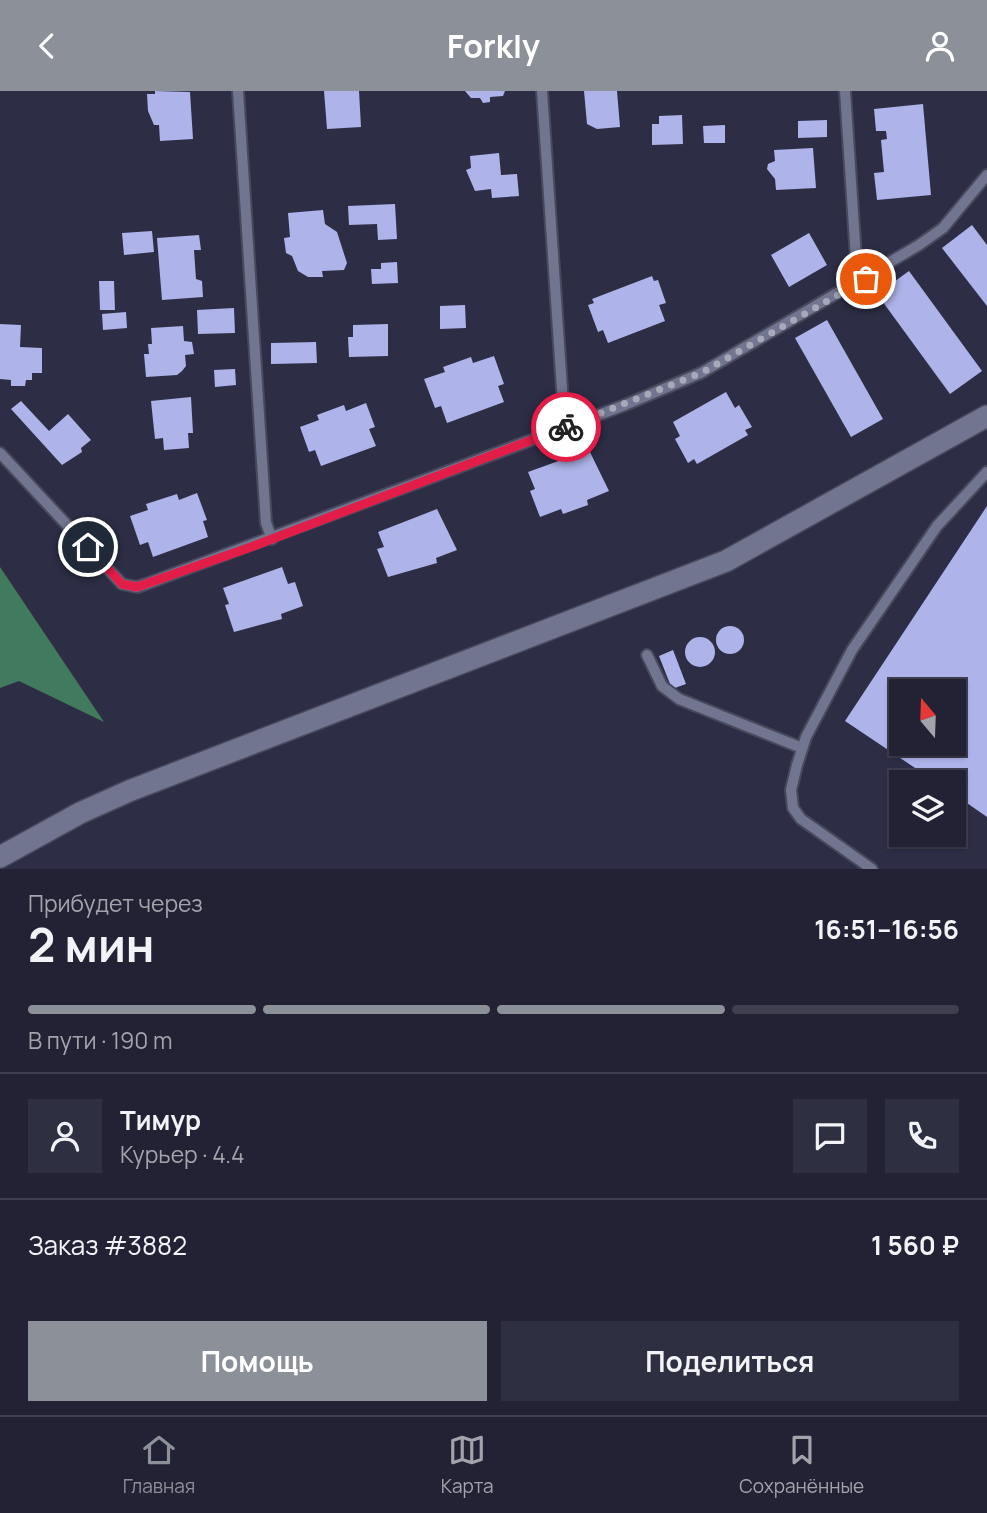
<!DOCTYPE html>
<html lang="ru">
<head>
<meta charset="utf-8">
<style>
  :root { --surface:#222234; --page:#2e2f40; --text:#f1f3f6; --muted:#a2a4ac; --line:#3f3f4f; --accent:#8c9099 }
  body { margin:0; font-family:Manrope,sans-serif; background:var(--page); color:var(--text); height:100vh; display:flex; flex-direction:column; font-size:26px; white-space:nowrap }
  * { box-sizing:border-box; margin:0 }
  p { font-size:23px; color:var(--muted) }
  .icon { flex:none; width:38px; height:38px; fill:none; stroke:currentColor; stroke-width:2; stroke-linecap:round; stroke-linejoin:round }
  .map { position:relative; height:778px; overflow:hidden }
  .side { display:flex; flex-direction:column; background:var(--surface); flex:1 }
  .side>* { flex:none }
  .needle { width:46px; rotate:341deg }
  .fabs { position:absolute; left:889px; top:588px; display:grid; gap:14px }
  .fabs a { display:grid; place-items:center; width:77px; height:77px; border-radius:0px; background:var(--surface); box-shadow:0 2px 5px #0004,0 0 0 2px var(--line); font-size:35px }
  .pin { position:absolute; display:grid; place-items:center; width:60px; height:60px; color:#fff; margin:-30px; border:4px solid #fff; border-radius:50%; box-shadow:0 2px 7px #0007 }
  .courier { position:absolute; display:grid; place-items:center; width:70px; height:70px; margin:-35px; border:5px solid #e11d48; border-radius:50%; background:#fff; color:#222; box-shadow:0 2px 9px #0007 }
  .head em { font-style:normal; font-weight:700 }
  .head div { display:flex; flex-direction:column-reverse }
  .head { display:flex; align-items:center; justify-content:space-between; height:119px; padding:0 28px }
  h1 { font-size:46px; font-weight:700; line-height:52px }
  .bar { display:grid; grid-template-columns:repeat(4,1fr); gap:10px 7px; align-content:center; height:84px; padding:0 28px }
  .bar i { height:9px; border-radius:5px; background:var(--line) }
  .bar .selected { background:var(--accent) }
  .bar p { grid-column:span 4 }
  .line { display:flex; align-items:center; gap:18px; padding:0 28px; border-top:2px solid var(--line) }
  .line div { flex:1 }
  .round { display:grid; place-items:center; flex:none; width:74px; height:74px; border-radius:0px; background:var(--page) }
  .action { display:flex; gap:14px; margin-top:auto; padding:14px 28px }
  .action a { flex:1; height:80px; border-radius:0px; background:var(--accent); color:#fff; font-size:28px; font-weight:700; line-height:80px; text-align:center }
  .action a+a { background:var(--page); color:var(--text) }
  header { display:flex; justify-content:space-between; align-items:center; height:91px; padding:0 28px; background:var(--accent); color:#fff; font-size:32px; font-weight:700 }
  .dock { display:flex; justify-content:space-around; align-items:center; height:98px; border-top:2px solid var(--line); background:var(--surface); font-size:19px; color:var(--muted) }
  .dock a { display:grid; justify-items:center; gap:4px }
  .dock .selected { color:var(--accent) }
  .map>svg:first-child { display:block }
</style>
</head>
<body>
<header><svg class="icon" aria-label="back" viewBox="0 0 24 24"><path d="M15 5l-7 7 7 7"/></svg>Forkly<svg class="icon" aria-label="person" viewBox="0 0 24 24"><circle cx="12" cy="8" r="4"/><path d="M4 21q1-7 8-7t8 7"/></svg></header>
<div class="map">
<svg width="987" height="778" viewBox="0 0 987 778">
  <rect width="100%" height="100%" fill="#2d2e46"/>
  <path fill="#417a5c" d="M0 476 104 631 19 590 0 597Z"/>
  <g fill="#aeb3e9" fill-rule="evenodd">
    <path d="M155 0 190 1 193 48 160 50 159 34H154L148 20 147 3H155Z"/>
    <path d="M324 0H359L361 36 327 38Z"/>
    <path d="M465 0H505L503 5 490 6V11L483 12 480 7H471Z"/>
    <path d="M584 0H617L620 36 597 38 587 33Z"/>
    <path d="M923 13 931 104 877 109 874 82 884 81 881 49 887 48 886 40H876L874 18Z"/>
    <path d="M682 24 683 53 652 54V33H659V25Z"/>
    <path d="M827 29V46L798 47V30Z"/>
    <path d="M725 34V52H704L703 35Z"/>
    <path d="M813 57 816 97 776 99 775 88 767 78 768 73 775 70 774 59Z"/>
    <path d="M499 62 501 84 517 83 519 105 492 107 491 98 475 100 466 79 471 77 470 65Z"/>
    <path d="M395 113 397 148 378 149 377 133 349 134 348 115Z"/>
    <path d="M323 119 325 133 337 141 347 172 344 179 322 180 323 186H308L298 180 292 165 286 162 284 147 290 146 288 122Z"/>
    <path d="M972 134 987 154V215L942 157Z"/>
    <path d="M152 140 154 161 124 164 122 142Z"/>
    <path d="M809 142 827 174 789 196 771 164Z"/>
    <path d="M199 144 201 159H194L196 188 202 190 203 206 162 209 157 147Z"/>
    <path d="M397 171 398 192 372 193 371 178H381V172Z"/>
    <path d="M909 180 982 280 950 303 877 203Z"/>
    <path d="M652 185 654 190 658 189 666 212 659 214 665 230 608 252 603 239 598 241 588 214 594 212 592 208Z"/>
    <path d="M99 190H114L115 219H100Z"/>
    <path d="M465 214 466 237 440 238V215Z"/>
    <path d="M234 217 235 242 198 243 197 219Z"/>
    <path d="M126 221 127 237 103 239 102 223Z"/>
    <path d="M827 229 883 328 851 346 795 247Z"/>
    <path d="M0 233 21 234 20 256 42 257V282H32V289H26L25 295H11V289L0 288Z"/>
    <path d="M388 233V265L349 266 348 246H353V234Z"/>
    <path d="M183 235 184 250 192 251 194 263 185 264 186 275 182 280 177 284 146 286 144 263H149L148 253H152L151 237Z"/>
    <path d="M316 251 317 272 271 273V252Z"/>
    <path d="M494 265 504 293 498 295 504 311 447 332 441 315 435 317 424 288 445 281 443 276 471 266 473 272Z"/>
    <path d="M235 278 236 294 215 296 214 279Z"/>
    <path d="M726 301 735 317 739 314 752 336 745 339 748 344 697 373 694 368 688 372 675 348 680 345 673 331Z"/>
    <path d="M191 306 193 342H188L189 357 164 359 163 347 155 348 151 310Z"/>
    <path d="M21 310 49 340 68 323 91 349 81 357 82 361 62 374 11 318Z"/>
    <path d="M366 312 375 336 369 338 376 355 321 375 315 359 309 361 300 336 319 329 317 324 344 314 346 320Z"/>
    <path d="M589 359 609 400 587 409 588 414 563 423 561 418 540 426 530 400 535 398 528 381Z"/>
    <path d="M197 402 207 429 203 430 208 446 153 466 148 451 140 454 130 425 148 419 146 413 177 403 179 409Z"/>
    <path d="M987 415V726L954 703V691H936L845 630ZM901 600H954V653H901Z"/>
    <path d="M437 418 457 459 436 467 437 472 388 486 377 458 384 456 378 441Z"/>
    <path d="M282 476 288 493 295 491 303 515 281 523 282 528 234 541 225 514 229 513 223 497Z"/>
    <circle cx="730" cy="549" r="14"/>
    <circle cx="700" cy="561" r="15"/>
    <path d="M673 559 686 593 672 598 659 565Z"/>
  </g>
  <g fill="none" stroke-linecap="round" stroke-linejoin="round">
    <defs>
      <g id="lane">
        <path d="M238 0 266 432 272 448"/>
        <path d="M542 0 563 313 572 334"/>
        <path d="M845 0 856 167 866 188"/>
        <path d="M0 362 122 493 137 496 146 493 625 314 701 282 919 154 943 137 987 84"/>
        <path d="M647 564 662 595 679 608 802 657"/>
        <path d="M872 778 801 728 793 717 791 699 797 674 806 646 852 559 937 435 987 381"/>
      </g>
      <path id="street" d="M0 766 80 722 129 700 726 470 987 325"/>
    </defs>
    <use href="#lane" stroke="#48495c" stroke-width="14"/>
    <use href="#street" stroke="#48495c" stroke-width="24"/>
    <use href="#lane" stroke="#727590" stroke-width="10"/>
    <use href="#street" stroke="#727590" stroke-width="21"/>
  </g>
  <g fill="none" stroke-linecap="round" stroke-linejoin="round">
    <path stroke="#a7a8ba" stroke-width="7" stroke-dasharray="0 12.6" d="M566 336 701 282 866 188"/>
    <path stroke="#e11d48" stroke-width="9" d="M88 456 122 493 137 496 251 456 566 336"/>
  </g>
</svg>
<div class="fabs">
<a><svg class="needle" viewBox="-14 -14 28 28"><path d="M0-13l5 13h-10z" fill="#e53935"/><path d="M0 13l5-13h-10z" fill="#a2a4ac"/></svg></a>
<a><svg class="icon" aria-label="layers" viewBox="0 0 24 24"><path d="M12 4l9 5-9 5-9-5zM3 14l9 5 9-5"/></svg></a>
</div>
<div class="pin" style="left:866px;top:188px;background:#ea580c"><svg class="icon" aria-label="bag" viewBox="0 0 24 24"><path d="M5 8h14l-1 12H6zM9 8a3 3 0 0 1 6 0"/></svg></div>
<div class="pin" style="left:88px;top:456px;background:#1f2937"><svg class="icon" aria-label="home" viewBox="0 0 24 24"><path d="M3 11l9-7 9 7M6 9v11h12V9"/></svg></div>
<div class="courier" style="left:566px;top:336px"><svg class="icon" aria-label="bike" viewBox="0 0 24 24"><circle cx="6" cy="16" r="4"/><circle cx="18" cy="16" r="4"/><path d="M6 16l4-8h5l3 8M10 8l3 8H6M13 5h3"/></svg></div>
</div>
<section class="side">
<div class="head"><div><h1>2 мин</h1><p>Прибудет через</p></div><em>16:51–16:56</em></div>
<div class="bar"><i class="selected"></i><i class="selected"></i><i class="selected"></i><i></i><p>В пути · 190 m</p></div>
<div class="line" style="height:126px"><a class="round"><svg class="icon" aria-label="person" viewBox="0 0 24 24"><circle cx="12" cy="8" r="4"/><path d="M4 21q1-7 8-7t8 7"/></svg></a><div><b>Тимур</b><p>Курьер · 4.4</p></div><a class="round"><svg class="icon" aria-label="chat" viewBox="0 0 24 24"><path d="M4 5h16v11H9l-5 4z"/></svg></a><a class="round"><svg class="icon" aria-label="phone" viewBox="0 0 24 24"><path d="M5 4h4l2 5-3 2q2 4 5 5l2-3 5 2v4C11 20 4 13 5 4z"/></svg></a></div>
<div class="line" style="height:91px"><div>Заказ #3882</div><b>1 560 ₽</b></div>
<div class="action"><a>Помощь</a><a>Поделиться</a></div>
</section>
<nav class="dock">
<a class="selected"><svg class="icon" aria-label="home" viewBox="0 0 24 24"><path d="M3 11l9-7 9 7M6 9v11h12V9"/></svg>Главная</a>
<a><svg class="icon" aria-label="map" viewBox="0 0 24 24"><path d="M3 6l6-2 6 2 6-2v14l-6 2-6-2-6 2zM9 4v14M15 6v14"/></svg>Карта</a>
<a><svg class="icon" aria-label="saved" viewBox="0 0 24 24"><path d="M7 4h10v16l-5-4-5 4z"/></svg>Сохранённые</a>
</nav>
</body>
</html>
